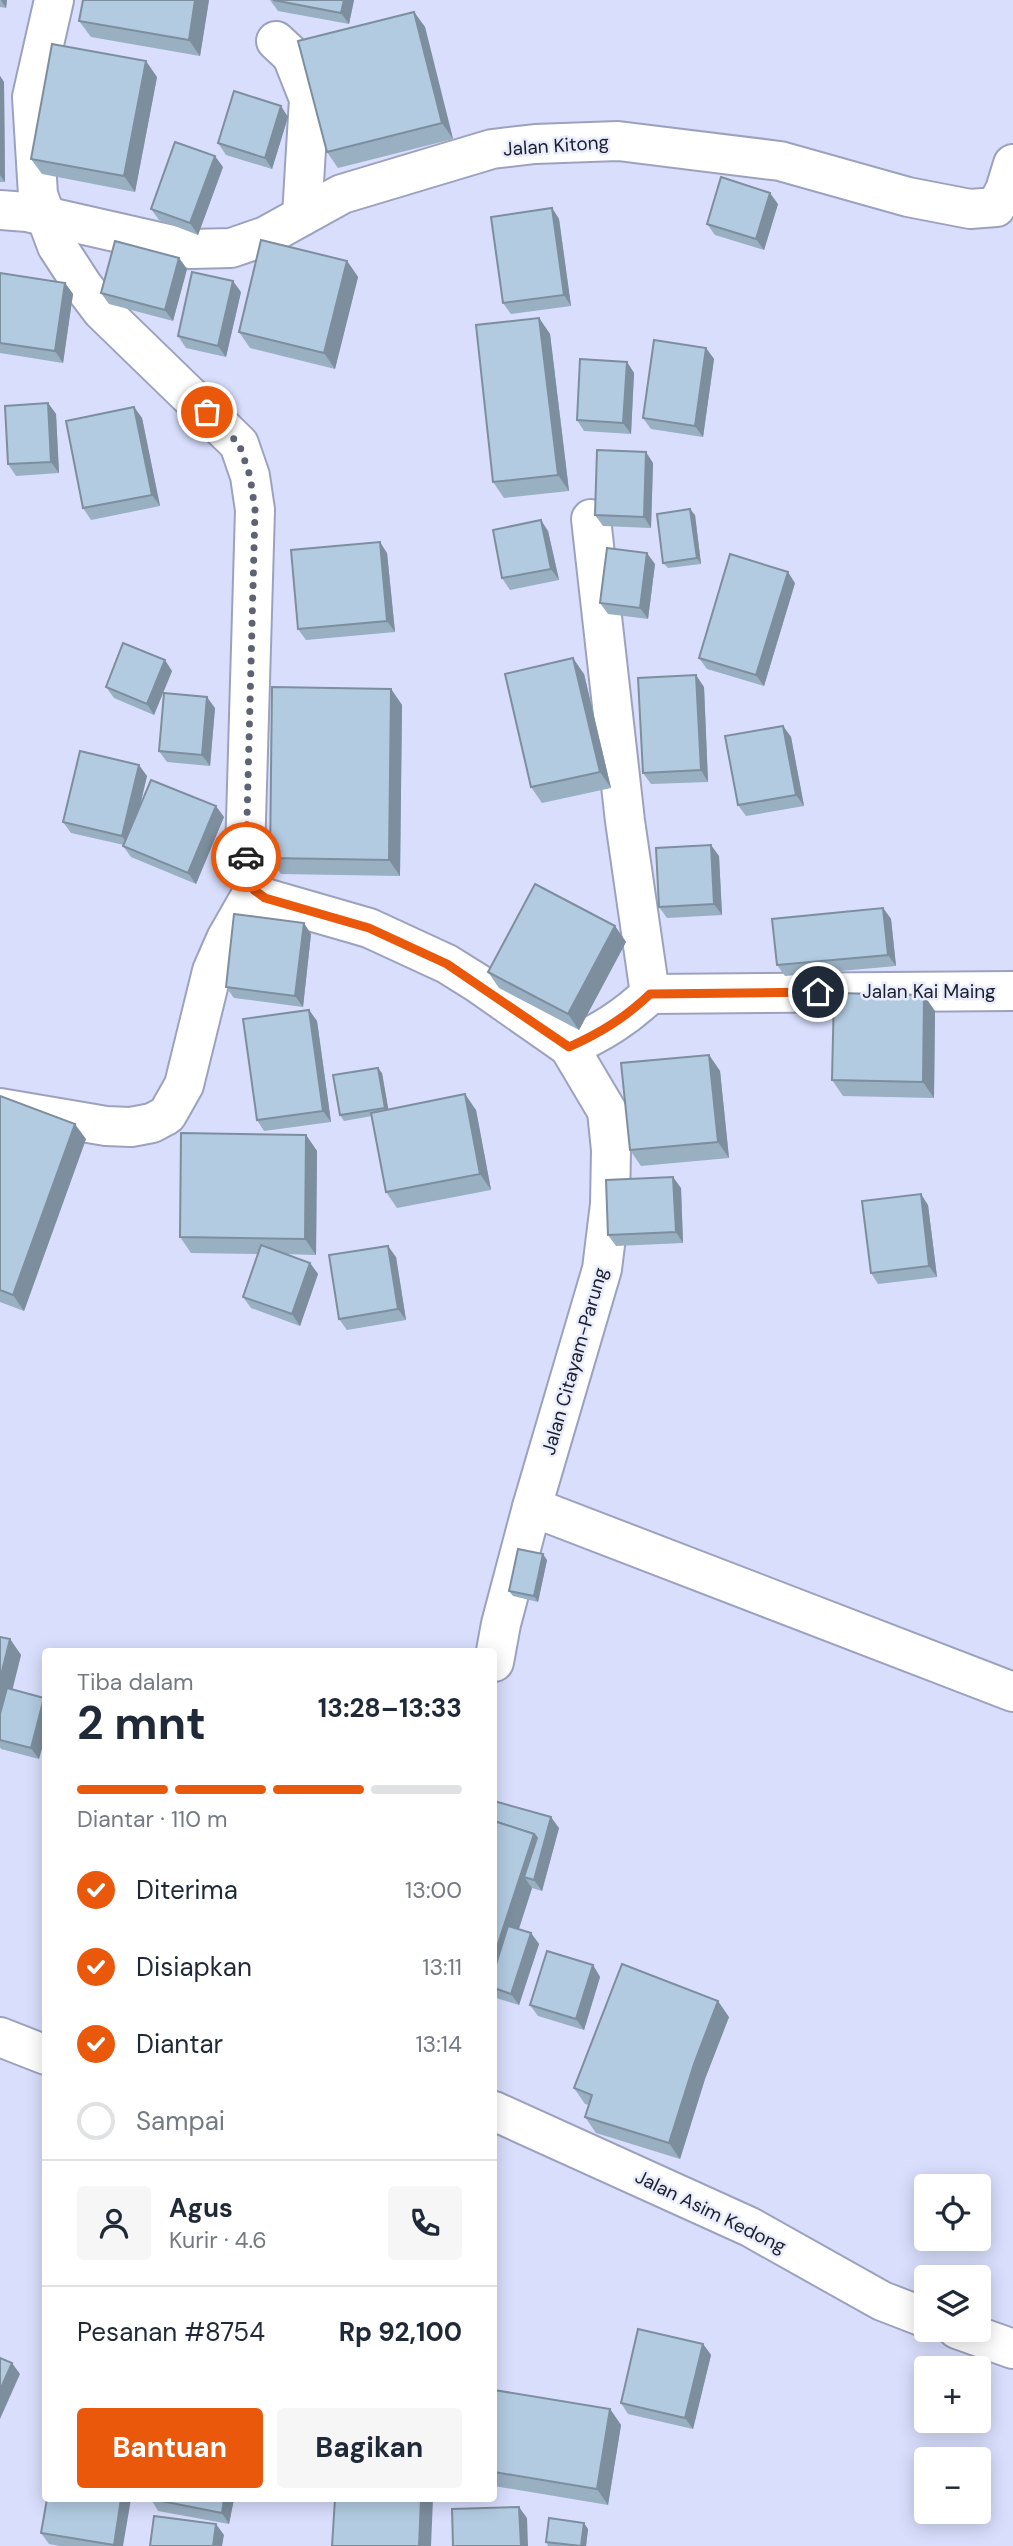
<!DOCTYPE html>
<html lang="id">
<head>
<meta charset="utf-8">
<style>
  :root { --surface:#fff; --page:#f6f6f7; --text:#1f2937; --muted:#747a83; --line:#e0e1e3; --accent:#ea580c }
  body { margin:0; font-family:"DM Sans",sans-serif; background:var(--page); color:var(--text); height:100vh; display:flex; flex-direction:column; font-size:26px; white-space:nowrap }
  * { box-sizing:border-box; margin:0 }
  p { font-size:23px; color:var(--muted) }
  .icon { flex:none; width:38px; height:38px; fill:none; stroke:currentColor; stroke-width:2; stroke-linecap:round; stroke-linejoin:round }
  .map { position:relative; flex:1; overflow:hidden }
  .side { position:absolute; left:42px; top:1648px; width:455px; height:854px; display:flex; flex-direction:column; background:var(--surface); border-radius:7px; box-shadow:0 4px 18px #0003 }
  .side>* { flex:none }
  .buttons { position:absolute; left:914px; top:2174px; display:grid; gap:14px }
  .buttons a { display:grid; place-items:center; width:77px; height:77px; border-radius:7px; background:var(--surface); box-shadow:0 4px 18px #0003; font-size:35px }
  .pin { position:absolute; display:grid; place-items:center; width:60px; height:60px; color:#fff; margin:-30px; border:4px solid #fff; border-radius:50%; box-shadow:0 2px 7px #0007 }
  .courier { position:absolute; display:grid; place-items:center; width:70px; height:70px; margin:-35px; border:5px solid #ea580c; border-radius:50%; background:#fff; color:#222; box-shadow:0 2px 9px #0007 }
  .overview em { font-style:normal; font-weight:700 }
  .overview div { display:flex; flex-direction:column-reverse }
  .overview { display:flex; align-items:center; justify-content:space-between; height:119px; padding:0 35px }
  h1 { font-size:46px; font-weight:700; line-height:52px }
  .bar { display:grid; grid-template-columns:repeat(4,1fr); gap:10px 7px; align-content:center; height:84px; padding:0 35px }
  .bar i { height:9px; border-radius:5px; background:var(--line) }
  .bar .on { background:var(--accent) }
  .bar p { grid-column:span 4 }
  .line { display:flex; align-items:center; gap:18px; padding:0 35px; border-top:2px solid var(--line) }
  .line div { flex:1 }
  .round { display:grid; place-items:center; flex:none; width:74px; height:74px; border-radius:7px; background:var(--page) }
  ol { padding:0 35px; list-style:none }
  li { display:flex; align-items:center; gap:21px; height:77px }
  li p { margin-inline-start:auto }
  li .icon { padding:7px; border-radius:50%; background:var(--accent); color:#fff; stroke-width:4 }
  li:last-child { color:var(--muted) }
  li i { width:38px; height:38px; border:4px solid var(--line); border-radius:50% }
  .action { display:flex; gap:14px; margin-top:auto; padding:14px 35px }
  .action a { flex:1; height:80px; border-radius:7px; background:var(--accent); color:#fff; font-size:28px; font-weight:700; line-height:80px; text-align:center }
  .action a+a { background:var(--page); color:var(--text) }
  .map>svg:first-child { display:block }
</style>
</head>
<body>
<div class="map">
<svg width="1013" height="2546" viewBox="0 0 1013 2546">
  <rect width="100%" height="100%" fill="#d8defc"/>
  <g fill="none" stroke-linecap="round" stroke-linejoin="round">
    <defs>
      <g id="minor">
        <path d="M54 0 32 97 38 195 57 246 83 286 102 311 239 444 250 476 255 510 245 854 254 890 265 898 369 928 447 964 479 984 569 1047 607 1111 611 1150 610 1204 602 1269 532 1507 501 1624 494 1662"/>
        <path d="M276 41 292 56 309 99 302 216"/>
        <path d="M0 210 27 212 190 249 231 248 266 236 342 194 492 149 535 144 618 141 780 161 908 197 970 209 996 207 1005 190 1013 164"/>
        <path d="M591 519 625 821 650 994"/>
        <path d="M569 1047C600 1033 625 1018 650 994L1013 991"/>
        <path d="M0 1108 106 1126 131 1127 152 1123 167 1115 184 1085 212 971 226 939 254 890"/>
        <path d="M532 1507 1013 1692"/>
        <path d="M0 2037 46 2055"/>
        <path d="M494 2111 750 2227 882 2301 926 2318"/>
        <path d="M957 2329 1013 2349"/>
      </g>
    </defs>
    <use href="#minor" stroke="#9ca2be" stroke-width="42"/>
    <use href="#minor" stroke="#fff" stroke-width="38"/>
  </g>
  <g fill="#99afc2">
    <path d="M0 0H7L6 8 0 7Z"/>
    <path d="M209 0 200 56 91 37 79 21Z"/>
    <path d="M270 0H354L349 24 278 11Z"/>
    <path d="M414 12 425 27 453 139 338 168 327 152Z"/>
    <path d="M0 76 4 82 5 182H0Z"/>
    <path d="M157 77 135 192 42 174 31 159Z"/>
    <path d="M288 117 272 169 226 155 218 143Z"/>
    <path d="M223 167 198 235 159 220 151 209Z"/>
    <path d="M778 204 764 250 715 235 707 224Z"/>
    <path d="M552 208 559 219 571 306 511 314 503 303Z"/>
    <path d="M179 258 187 269 173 321 109 304 101 293Z"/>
    <path d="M347 261 358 277 335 369 250 348 239 332Z"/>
    <path d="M0 273 65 283 73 294 63 363 0 353Z"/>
    <path d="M241 292 226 357 186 348 178 336Z"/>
    <path d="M539 318 550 334 569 491 504 498 493 482Z"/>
    <path d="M706 348 714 359 703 437 651 429 643 418Z"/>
    <path d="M627 362 634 373 631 434 584 431 577 420Z"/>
    <path d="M48 403 56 414 59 473 16 476 8 464Z"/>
    <path d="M134 407 142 418 160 506 91 520 83 508Z"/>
    <path d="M653 463 651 528 603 526 595 515Z"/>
    <path d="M695 515 701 564 668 568 663 563Z"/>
    <path d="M548 531 559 580 510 590 502 578Z"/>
    <path d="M387 553 395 632 306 640 298 629Z"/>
    <path d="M655 564 648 619 608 614 600 603Z"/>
    <path d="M795 583 764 686 707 669 699 658Z"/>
    <path d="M172 671 154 715 114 698 106 687Z"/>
    <path d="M584 674 611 788 542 803 531 787Z"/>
    <path d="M704 687 708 782 651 784 643 773Z"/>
    <path d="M391 689 402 705 400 876 281 874 270 858Z"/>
    <path d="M215 708 210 766 167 762 159 751Z"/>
    <path d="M783 726 791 737 804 806 746 816 738 805Z"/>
    <path d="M147 776 140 805 224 817 196 884 131 857 123 846 124 845 71 833 63 822Z"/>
    <path d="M719 856 722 915 667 918 659 907Z"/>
    <path d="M883 908 891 919 896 966 785 976 777 965Z"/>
    <path d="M615 926 626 942 579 1030 499 988 488 972Z"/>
    <path d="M311 934 303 1007 234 998 226 987Z"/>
    <path d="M309 1010 317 1021 331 1122 264 1131 257 1120Z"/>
    <path d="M935 1011 934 1098 843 1096 832 1080Z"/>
    <path d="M709 1055 720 1071 729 1158 641 1166 630 1150Z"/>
    <path d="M382 1073 388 1109 476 1110 491 1190 397 1208 386 1192 372 1116 344 1121 340 1115Z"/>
    <path d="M0 1096 86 1139 24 1311 0 1302Z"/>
    <path d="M306 1135 317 1151 316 1255 285 1254 310 1263 318 1274 300 1326 251 1308 243 1297 258 1254 191 1253 180 1237Z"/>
    <path d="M681 1188 683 1243 616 1246 608 1235Z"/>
    <path d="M928 1205 937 1277 878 1284 871 1273Z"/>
    <path d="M396 1257 406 1320 347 1330 339 1319Z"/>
    <path d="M547 1560 538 1602 513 1596 509 1591Z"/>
    <path d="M0 1637 10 1639 21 1655 12 1689 46 1699V1734L39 1759 1 1749 0 1747Z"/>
    <path d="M494 1801 559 1828 542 1891 532 1888 519 1929 531 1933 539 1944 519 2005 496 1998 495 2001 494 2000Z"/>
    <path d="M593 1965 600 1977 584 2030 538 2016 530 2005Z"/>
    <path d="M729 2017 705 2079 680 2159 596 2133 585 2117 589 2105 585 2104 574 2088Z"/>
    <path d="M703 2344 711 2355 693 2429 628 2414 621 2403Z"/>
    <path d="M494 2390 610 2409 621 2425 608 2505 494 2486Z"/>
    <path d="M151 2499H234L229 2524 158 2511Z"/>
    <path d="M588 2529 586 2546H548L546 2542Z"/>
    <path d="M41 2533 123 2546H60L49 2544Z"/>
  </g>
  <g fill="#7d8e9e">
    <path d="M1 0H7L6 8Z"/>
    <path d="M195 0H209L200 56 189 40Z"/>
    <path d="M344 0H354L349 24 341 13Z"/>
    <path d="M414 12 425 27 453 139 442 123Z"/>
    <path d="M146 61 157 77 135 192 124 176Z"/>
    <path d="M0 76 4 82 5 182 0 175Z"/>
    <path d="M281 106 288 117 272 169 265 158Z"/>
    <path d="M215 156 223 167 198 235 190 223Z"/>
    <path d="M770 193 778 204 764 250 756 239Z"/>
    <path d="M552 208 559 219 571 306 564 295Z"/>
    <path d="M179 258 187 269 173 321 165 310Z"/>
    <path d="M347 261 358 277 335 369 324 353Z"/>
    <path d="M233 281 241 292 226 357 218 346Z"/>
    <path d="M65 283 73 294 63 363 55 351Z"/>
    <path d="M539 318 550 334 569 491 558 475Z"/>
    <path d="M706 348 714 359 703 437 695 426Z"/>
    <path d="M627 362 634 373 631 434 623 423Z"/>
    <path d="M48 403 56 414 59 473 51 462Z"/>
    <path d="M134 407 142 418 160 506 152 495Z"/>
    <path d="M646 452 653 463 651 528 644 517Z"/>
    <path d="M690 509 695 515 701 564 697 558Z"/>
    <path d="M541 520 548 531 559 580 551 569Z"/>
    <path d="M380 542 387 553 395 632 387 621Z"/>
    <path d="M647 553 655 564 648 619 640 608Z"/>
    <path d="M788 572 795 583 764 686 756 675Z"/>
    <path d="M573 658 584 674 611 788 600 772Z"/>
    <path d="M165 660 172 671 154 715 147 704Z"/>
    <path d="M696 675 704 687 708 782 701 770Z"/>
    <path d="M391 689 402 705 400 876 389 860Z"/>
    <path d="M207 697 215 708 210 766 202 755Z"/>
    <path d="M783 726 791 737 804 806 796 795Z"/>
    <path d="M139 765 147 776 130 847 122 836Z"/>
    <path d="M216 806 224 817 196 884 188 873Z"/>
    <path d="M711 845 719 856 722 915 714 904Z"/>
    <path d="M883 908 891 919 896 966 888 955Z"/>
    <path d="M304 923 311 934 303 1007 295 996Z"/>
    <path d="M615 926 626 942 579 1030 568 1014Z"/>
    <path d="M924 995 935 1011 934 1098 923 1082Z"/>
    <path d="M309 1010 317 1021 331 1122 323 1111Z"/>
    <path d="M709 1055 720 1071 729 1158 718 1142Z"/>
    <path d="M378 1068 382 1073 389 1113 385 1108Z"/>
    <path d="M465 1094 476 1110 491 1190 480 1174Z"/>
    <path d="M75 1124 86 1139 24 1311 13 1295Z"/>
    <path d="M306 1135 317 1151 316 1255 305 1239Z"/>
    <path d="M673 1177 681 1188 683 1243 676 1232Z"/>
    <path d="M921 1194 928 1205 937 1277 929 1266Z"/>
    <path d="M388 1246 396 1257 406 1320 398 1309Z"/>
    <path d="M310 1263 318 1274 300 1326 292 1314Z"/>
    <path d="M543 1554 547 1560 538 1602 534 1596Z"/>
    <path d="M10 1639 21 1655 0 1740V1679Z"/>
    <path d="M44 1698 46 1699V1734L39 1759 31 1748Z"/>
    <path d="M551 1817 559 1828 542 1891 534 1880 524 1877 532 1888 499 1990 494 1988V1956L534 1834Z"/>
    <path d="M531 1933 539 1944 519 2005 511 1994Z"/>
    <path d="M593 1965 600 1977 584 2030 576 2019Z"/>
    <path d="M718 2001 729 2017 705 2079 680 2159 669 2143 694 2064Z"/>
    <path d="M703 2344 711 2355 693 2429 685 2418Z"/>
    <path d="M12 2363 20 2374 0 2419V2390Z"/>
    <path d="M610 2409 621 2425 608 2505 597 2489Z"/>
    <path d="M121 2499H131L123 2546H115L114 2545Z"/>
    <path d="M224 2499H234L229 2524 222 2513Z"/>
    <path d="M421 2499H433L431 2546H419Z"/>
    <path d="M519 2507 527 2518 528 2546H521Z"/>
    <path d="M584 2523 588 2529 586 2546H581Z"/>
    <path d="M216 2524 224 2535 222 2546H213Z"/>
  </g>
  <g fill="#b2cbe1" stroke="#7d8e9e" stroke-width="2">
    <path d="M83 0H195L189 40 79 21Z"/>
    <path d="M273 0H344L341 13Z"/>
    <path d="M414 12 442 123 327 152 298 41Z"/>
    <path d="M52 44 146 61 124 176 31 159Z"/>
    <path d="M234 91 281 106 265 158 218 143Z"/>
    <path d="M175 142 215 156 190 223 151 209Z"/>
    <path d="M721 177 770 193 756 239 707 224Z"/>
    <path d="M552 208 564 295 503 303 491 217Z"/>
    <path d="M261 240 347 261 324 353 239 332Z"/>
    <path d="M115 241 179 258 165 310 101 293Z"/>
    <path d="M192 272 233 281 218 346 178 336Z"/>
    <path d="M0 273 65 283 55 351 0 343Z"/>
    <path d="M539 318 558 475 493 482 476 325Z"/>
    <path d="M654 340 706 348 695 426 643 418Z"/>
    <path d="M580 359 627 362 623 423 577 420Z"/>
    <path d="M48 403 51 462 8 464 5 406Z"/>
    <path d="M134 407 152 495 83 508 66 421Z"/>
    <path d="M597 450 646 452 644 517 595 515Z"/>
    <path d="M690 509 697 558 663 563 657 514Z"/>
    <path d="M541 520 551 569 502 578 493 530Z"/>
    <path d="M380 542 387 621 298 629 291 550Z"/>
    <path d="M607 548 647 553 640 608 600 603Z"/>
    <path d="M730 554 788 572 756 675 699 658Z"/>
    <path d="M123 643 165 660 147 704 106 687Z"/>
    <path d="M573 658 600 772 531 787 505 674Z"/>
    <path d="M696 675 701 770 643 773 638 678Z"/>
    <path d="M272 687 391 689 389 860 270 858Z"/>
    <path d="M164 693 207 697 202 755 159 751Z"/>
    <path d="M783 726 796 795 738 805 725 736Z"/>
    <path d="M80 751 139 765 122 836 63 822Z"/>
    <path d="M151 780 216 806 188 873 123 846Z"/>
    <path d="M711 845 714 904 659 907 656 848Z"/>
    <path d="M535 884 615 926 568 1014 488 972Z"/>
    <path d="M883 908 888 955 777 965 772 919Z"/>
    <path d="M234 914 304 923 295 996 226 987Z"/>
    <path d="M834 993 924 995 923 1082 832 1080Z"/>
    <path d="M309 1010 323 1111 257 1120 243 1019Z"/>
    <path d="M709 1055 718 1142 630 1150 621 1063Z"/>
    <path d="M378 1068 385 1108 340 1115 333 1075Z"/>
    <path d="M465 1094 480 1174 386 1192 371 1113Z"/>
    <path d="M0 1096 75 1124 13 1295 0 1290Z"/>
    <path d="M181 1133 306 1135 305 1239 180 1237Z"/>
    <path d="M673 1177 676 1232 608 1235 606 1180Z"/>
    <path d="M921 1194 929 1266 871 1273 862 1201Z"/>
    <path d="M261 1245 310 1263 292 1314 243 1297Z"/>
    <path d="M388 1246 398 1309 339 1319 329 1255Z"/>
    <path d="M518 1549 543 1554 534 1596 509 1591Z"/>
    <path d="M0 1637 10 1639 0 1679Z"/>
    <path d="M7 1688 44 1698 31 1748 0 1740V1714Z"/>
    <path d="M494 1801 551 1817 534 1880 524 1877 537 1838 534 1834 494 1821Z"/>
    <path d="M494 1821 534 1834 494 1956Z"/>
    <path d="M508 1926 531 1933 511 1994 494 1988V1971Z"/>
    <path d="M547 1951 593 1965 576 2019 530 2005Z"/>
    <path d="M622 1964 718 2001 694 2064 669 2143 585 2117 592 2095 574 2088Z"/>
    <path d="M638 2329 703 2344 685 2418 621 2403Z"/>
    <path d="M0 2358 12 2363 0 2390Z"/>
    <path d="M494 2390 610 2409 597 2489 494 2472Z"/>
    <path d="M47 2499H121L114 2545 41 2533Z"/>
    <path d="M151 2499H224L222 2513Z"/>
    <path d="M335 2499H421L419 2546H332Z"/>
    <path d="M519 2507 521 2546H453L452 2509Z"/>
    <path d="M154 2516 216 2524 213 2546H150Z"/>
    <path d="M549 2518 584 2523 581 2546 546 2542Z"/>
  </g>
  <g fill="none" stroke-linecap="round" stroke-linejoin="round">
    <path stroke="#5e6273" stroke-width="7" stroke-dasharray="0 12.6" d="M207 412 239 444 250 476 255 510 246 857"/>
    <path stroke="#ea580c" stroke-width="9" d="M246 857 254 890 265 898 369 928 447 964 569 1047C600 1033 625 1018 650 994L818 992"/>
  </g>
  <g text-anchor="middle" stroke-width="5" stroke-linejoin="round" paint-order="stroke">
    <g font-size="19" fill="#1d1f29" stroke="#e8ecfe">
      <text transform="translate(556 145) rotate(-4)" y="7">Jalan Kitong</text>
      <text x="929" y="998">Jalan Kai Maing</text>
      <text transform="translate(574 1361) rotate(-74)" y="7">Jalan Citayam-Parung</text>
      <text transform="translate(711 2211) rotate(26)" y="7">Jalan Asim Kedong</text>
    </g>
  </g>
</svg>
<div class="buttons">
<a><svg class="icon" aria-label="locate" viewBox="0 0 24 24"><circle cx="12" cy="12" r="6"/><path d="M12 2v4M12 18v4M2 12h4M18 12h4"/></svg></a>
<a><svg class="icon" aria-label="layers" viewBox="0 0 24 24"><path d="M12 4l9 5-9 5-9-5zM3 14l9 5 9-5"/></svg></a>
<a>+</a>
<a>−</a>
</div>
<div class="pin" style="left:207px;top:412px;background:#ea580c"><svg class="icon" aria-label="bag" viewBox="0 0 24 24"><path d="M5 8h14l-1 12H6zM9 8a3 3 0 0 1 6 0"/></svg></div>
<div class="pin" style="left:818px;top:992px;background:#1f2937"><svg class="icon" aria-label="home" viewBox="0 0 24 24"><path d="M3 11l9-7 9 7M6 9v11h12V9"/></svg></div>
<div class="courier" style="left:246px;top:857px"><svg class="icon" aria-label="car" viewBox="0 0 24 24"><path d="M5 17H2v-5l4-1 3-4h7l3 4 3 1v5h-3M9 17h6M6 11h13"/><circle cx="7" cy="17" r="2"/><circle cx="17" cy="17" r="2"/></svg></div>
<section class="side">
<div class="overview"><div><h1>2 mnt</h1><p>Tiba dalam</p></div><em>13:28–13:33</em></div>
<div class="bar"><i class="on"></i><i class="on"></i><i class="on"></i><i></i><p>Diantar · 110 m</p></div>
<ol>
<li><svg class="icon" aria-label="check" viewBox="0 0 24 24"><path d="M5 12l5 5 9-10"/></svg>Diterima<p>13:00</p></li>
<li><svg class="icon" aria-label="check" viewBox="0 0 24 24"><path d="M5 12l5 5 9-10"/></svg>Disiapkan<p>13:11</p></li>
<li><svg class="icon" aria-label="check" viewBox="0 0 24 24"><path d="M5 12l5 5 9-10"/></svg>Diantar<p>13:14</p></li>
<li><i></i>Sampai</li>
</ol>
<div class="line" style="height:126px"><a class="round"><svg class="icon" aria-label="person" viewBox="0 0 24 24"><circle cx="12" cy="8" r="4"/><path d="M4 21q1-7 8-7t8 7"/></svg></a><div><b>Agus</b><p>Kurir · 4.6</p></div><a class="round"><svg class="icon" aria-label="phone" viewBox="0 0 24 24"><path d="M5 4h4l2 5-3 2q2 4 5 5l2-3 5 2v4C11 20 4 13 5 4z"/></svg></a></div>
<div class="line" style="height:91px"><div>Pesanan #8754</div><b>Rp 92,100</b></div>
<div class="action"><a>Bantuan</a><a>Bagikan</a></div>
</section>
</div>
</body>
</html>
